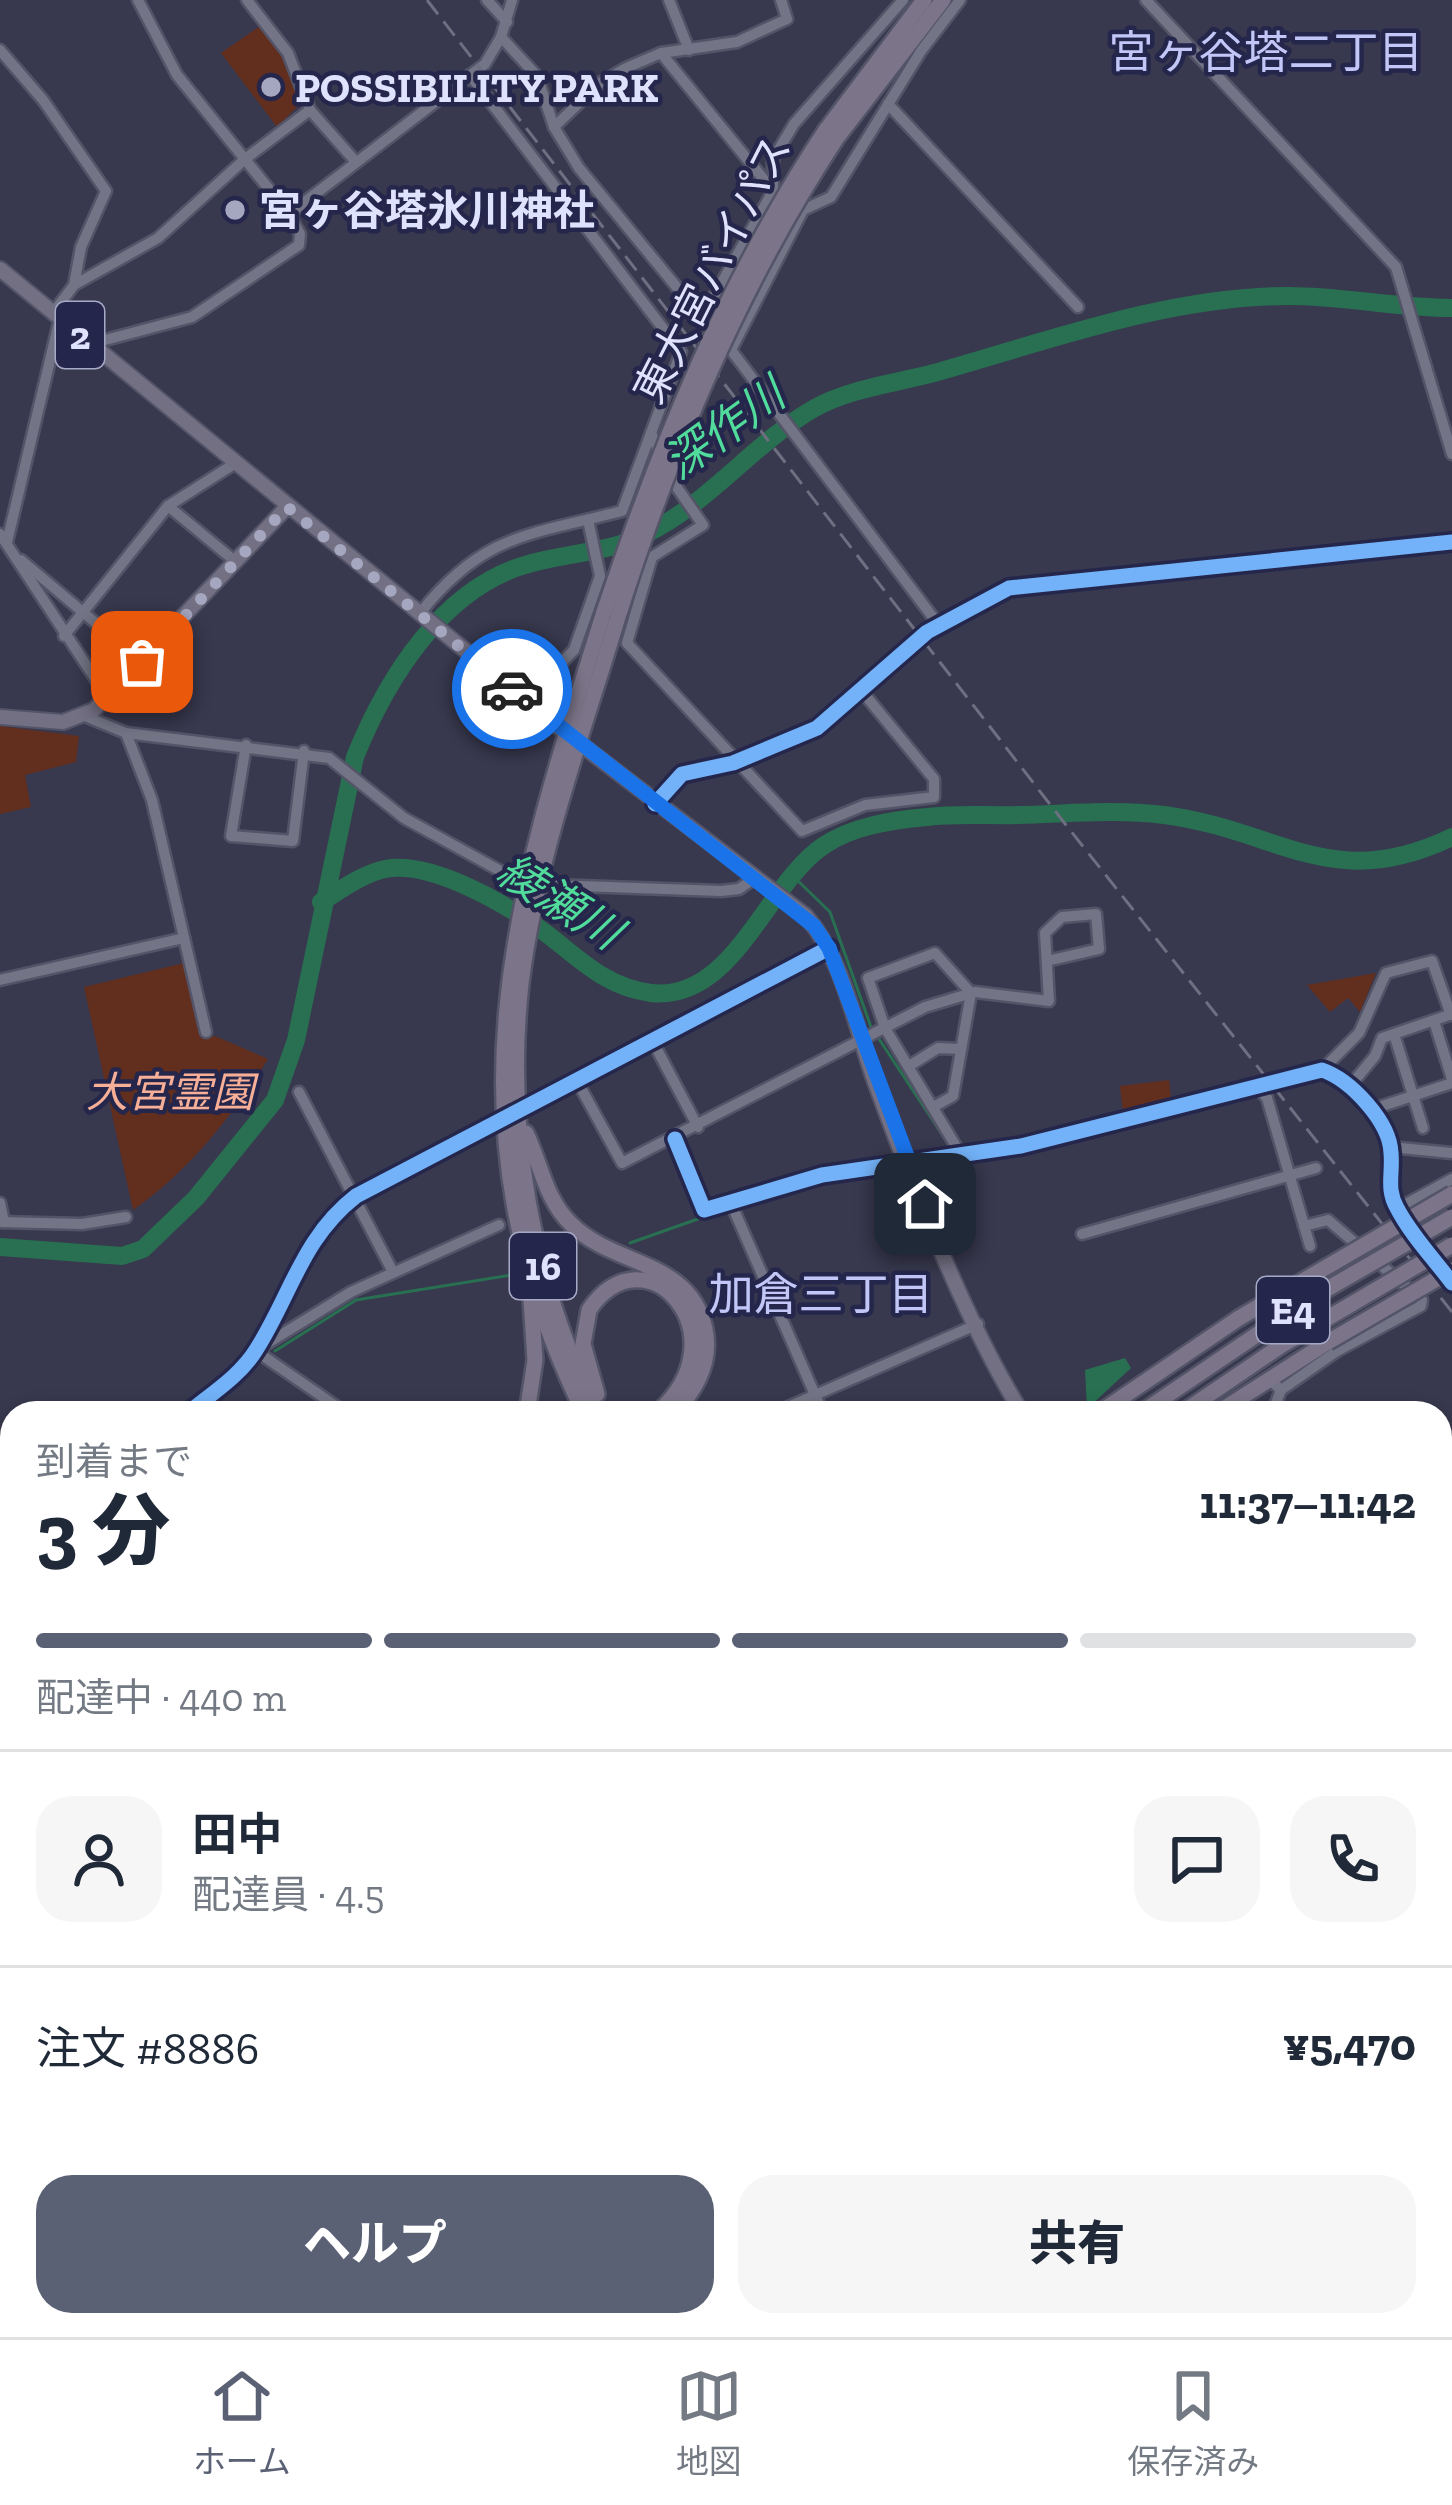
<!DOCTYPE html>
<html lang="ja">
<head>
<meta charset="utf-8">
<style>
  :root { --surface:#fff; --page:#f6f6f7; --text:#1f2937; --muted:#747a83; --line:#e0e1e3; --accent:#5b6174 }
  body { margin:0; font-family:"Zilla Slab","Noto Sans JP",serif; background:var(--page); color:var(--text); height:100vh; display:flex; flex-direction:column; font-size:45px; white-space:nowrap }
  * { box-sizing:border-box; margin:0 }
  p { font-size:39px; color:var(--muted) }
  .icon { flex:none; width:66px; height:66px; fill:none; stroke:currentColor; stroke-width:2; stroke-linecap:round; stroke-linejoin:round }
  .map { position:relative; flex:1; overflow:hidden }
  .panel { position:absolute; left:0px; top:1401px; width:1452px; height:936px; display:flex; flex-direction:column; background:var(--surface); border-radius:36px 36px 0 0; box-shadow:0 6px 18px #0003 }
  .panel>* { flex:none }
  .pin { position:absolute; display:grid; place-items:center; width:102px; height:102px; color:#fff; margin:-51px; border-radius:24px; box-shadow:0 6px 18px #0006 }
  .courier { position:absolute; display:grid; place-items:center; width:120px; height:120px; margin:-60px; border:9px solid #1a73e8; border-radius:50%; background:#fff; color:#222; box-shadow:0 3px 15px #0007 }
  .summary em { font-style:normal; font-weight:800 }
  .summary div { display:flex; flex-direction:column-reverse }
  .summary { display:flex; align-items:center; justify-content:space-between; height:204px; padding:0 36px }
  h1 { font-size:78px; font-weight:800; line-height:90px }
  .bar { display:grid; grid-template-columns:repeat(4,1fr); gap:18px 12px; align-content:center; height:144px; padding:0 36px }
  .bar i { height:15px; border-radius:9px; background:var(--line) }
  .bar .selected { background:var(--accent) }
  .bar p { grid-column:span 4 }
  .line { display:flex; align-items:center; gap:30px; padding:0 36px; border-top:3px solid var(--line) }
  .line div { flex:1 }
  .round { display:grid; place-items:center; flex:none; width:126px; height:126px; border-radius:36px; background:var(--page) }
  .action { display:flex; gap:24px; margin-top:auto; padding:24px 36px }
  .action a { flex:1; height:138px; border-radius:36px; background:var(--accent); color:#fff; font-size:48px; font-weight:800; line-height:138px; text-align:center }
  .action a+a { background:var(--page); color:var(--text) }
  .tab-bar { display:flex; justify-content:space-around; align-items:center; height:168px; border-top:3px solid var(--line); background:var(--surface); font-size:33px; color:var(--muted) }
  .tab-bar a { display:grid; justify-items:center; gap:6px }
  .tab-bar .selected { color:var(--accent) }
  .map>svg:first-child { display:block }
</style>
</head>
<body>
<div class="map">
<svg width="1452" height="2337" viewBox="0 0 1452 2337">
  <rect width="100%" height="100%" fill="#38384e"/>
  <g fill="#622e1e">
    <path d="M260 26 284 55 302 102 277 127 221 53Z"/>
    <path d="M0 726 79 736 76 762 25 775 31 807 0 814Z"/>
    <path d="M184 963 202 1039 215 1036 268 1059C231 1117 190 1170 133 1210L84 987Z"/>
    <path d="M1376 973 1360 1012 1348 998 1330 1012 1307 985Z"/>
    <path d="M1169 1080 1171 1099 1123 1113 1120 1086Z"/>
  </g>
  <path fill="#287051" d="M1125 1358 1131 1368 1087 1409 1085 1370Z"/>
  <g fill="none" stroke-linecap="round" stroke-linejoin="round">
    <g stroke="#287051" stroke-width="3">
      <path d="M793 876 830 912 871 1027 951 1148"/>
      <path d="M630 1243 726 1209"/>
      <path d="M275 1351 356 1300 512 1275"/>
      <path d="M0 2223 12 2206"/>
      <path d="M1440 2261 1452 2250"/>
      <path d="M197 2337 206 2325"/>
      <path d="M1342 2337 1358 2325"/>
    </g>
    <g stroke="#287051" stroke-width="18">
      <path d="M321 902C341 890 362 874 385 869 431 860 506 904 543 931 578 957 604 987 651 993 733 1002 765 886 823 846 852 826 893 820 927 817 957 813 988 816 1018 815 1067 814 1114 809 1164 815 1280 830 1331 895 1452 837"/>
      <path d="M0 1247 122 1256 143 1249 196 1198 275 1100 296 1040 355 757C387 678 444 585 532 563 569 553 611 552 646 534 708 504 753 444 813 409 847 389 896 383 934 373 1048 341 1169 296 1289 296 1343 296 1398 308 1452 308"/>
    </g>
    <defs>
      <g id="minor">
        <path d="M247 0 288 53 310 110"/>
        <path d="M487 0 507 22"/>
        <path d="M669 0 689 50"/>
        <path d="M1146 0 1396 267 1452 454"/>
        <path d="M501 37 537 76 554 127 579 168 702 318 773 191V159L794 124 903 0"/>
        <path d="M0 50 43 100 106 191 81 247 74 285 53 313"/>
        <path d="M661 53 774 192"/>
        <path d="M888 104 1078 307"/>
        <path d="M554 127 600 83 626 68 661 53 737 42 787 19 781 0"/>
        <path d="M289 214 485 64 501 37 512 0"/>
        <path d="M74 285 158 238 245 159 310 110 356 162"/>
        <path d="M90 344 192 317 299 245 300 234 289 214 177 75 138 0"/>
        <path d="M651 433 662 459"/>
        <path d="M669 476 703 525 652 557 627 643 802 831 865 805 934 797V779L861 690"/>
        <path d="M168 506 236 562"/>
        <path d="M0 534 108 698"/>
        <path d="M7 542 60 318"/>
        <path d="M21 560 142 662"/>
        <path d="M421 612C484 533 531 535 622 511L681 352 470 75"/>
        <path d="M938 624 731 350 803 210 831 197 921 51 960 0"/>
        <path d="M64 636 168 506 234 464"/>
        <path d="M526 700 574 650 600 576 588 520"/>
        <path d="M85 716 126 733 329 758 404 818 524 884 721 891 739 889 756 877"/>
        <path d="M126 733 152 800 206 1032"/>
        <path d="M246 745 231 836 293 841 304 751"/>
        <path d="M655 804 682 774 733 763 817 728 927 632 1009 588 1452 542"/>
        <path d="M0 980 184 938"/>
        <path d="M1434 1021 1452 1079"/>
        <path d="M1394 1034 1423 1128"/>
        <path d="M652 1040 698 1127"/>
        <path d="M909 1066 938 1048 961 1049"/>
        <path d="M1322 1070 1359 1033 1386 973 1432 961 1451 1015"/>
        <path d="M577 1081 622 1163 925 1007 975 992 1049 1001 1045 933 1062 917 1096 914 1099 949 1047 961"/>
        <path d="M1255 1084 1267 1098 1310 1246"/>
        <path d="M1350 1086 1375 1056 1382 1038 1452 1014"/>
        <path d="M299 1092 393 1272"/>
        <path d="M935 1106 953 1096 971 993 935 953 868 978 885 1028 960 1153"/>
        <path d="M1370 1110 1452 1083"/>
        <path d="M675 1139 704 1210 822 1175 1021 1146 1322 1070C1351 1080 1390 1122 1391 1153 1393 1174 1386 1189 1397 1208 1411 1235 1434 1259 1452 1283"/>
        <path d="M1390 1147 1452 1153"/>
        <path d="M730 1201 823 1413"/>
        <path d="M0 1203 4 1222"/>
        <path d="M1397 1209 1452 1179"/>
        <path d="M0 1222 82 1224 126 1217"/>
        <path d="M1082 1234 1316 1168"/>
        <path d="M258 1349 351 1292 499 1225"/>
        <path d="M256 1351 346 1413"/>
        <path d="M1268 1378 1281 1390 1337 1351 1421 1306 1422 1300 1328 1220 1304 1226"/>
        <path d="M188 1413C211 1394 240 1376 256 1350 291 1295 302 1238 356 1196L829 948"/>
        <path d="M774 1413 978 1324"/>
        <path d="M1272 1413 1281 1390"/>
        <path d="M1440 1469 1452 1455"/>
        <path d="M0 1567 12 1557"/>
        <path d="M0 1582 12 1591"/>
        <path d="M1440 2079 1452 2073"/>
        <path d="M0 2213 12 2221"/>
        <path d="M1440 2298 1452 2313"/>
        <path d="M153 2325 169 2337"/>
        <path d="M479 2325 481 2337"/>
        <path d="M1239 2325 1249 2337"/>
        <path d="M1324 2325 1333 2337"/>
        <path d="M1410 2325 1420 2337"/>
        <path d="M639 2337 654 2325"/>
        <path d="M757 2337 763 2325"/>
        <path d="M942 2337 953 2325"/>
        <path d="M1290 2337 1305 2325"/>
        <path d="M1441 2337 1452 2329"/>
      </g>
      <g id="major">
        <path d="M0 269 566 733 806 916C845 962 855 1028 876 1085 913 1186 966 1323 1022 1413"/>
        <path d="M0 717 63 722 94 710 287 507"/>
      </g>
      <g id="highway">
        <path d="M826 130 924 0"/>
        <path d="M836 139 943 0"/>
        <path d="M526 1133C541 1164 545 1199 571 1224 614 1267 690 1259 705 1329 712 1362 696 1390 674 1413"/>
        <path d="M597 1394 583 1344 589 1310C646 1226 745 1336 657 1413"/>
        <path d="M527 1413 535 1360 530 1285"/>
        <path d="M584 1413C442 1123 513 900 604 612"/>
        <path d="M598 1413C532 1285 505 1128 521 984 536 861 581 739 617 620"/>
        <path d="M1099 1413 1239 1318"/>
        <path d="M1217 1413 1328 1342"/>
        <path d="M1440 1999 1452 2018"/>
        <path d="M355 2325 370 2337"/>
        <path d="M466 2325 467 2337"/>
        <path d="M1036 2325 1042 2337"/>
        <path d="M1054 2325 1060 2337"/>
        <path d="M213 2337 223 2325"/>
        <path d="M288 2337 297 2325"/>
      </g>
    </defs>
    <use href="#minor" stroke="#535468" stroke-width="15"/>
    <use href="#major" stroke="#535468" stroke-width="18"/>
    <use href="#highway" stroke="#535468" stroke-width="20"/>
    <use href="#minor" stroke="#737485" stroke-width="10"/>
    <use href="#major" stroke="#747084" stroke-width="14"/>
    <use href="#highway" stroke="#7c7488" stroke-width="15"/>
    <path stroke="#6e6f80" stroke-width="3" stroke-dasharray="18 9" stroke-linecap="butt" d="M427 0 1066 825 1452 1312"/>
    <defs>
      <g id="highway-bridge">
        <path d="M604 612C661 442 727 279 826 130"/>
        <path d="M617 620C671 450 738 289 836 139"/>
        <path d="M1239 1318 1452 1194"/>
        <path d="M1328 1342 1452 1270"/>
        <path d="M1141 1413 1308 1300 1452 1217"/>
        <path d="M1182 1413 1282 1345 1452 1245"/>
        <path d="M336 2325 351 2337"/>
      </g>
    </defs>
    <use href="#highway-bridge" stroke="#535468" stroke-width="20" stroke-linecap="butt"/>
    <use href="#highway-bridge" stroke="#7c7488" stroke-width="15"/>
    <defs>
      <g id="cycleway">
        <path d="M655 804 682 774 733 763 817 728 927 632 1009 588 1452 542"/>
        <path d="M675 1139 704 1210 822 1175 1021 1146 1322 1070C1351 1080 1390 1122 1391 1153 1393 1174 1386 1189 1397 1208 1411 1235 1434 1259 1452 1283"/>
        <path d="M188 1413C211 1394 240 1376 256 1350 291 1295 302 1238 356 1196L829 948"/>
      </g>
    </defs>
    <use href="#cycleway" stroke="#25264c" stroke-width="22"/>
    <use href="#cycleway" stroke="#73b2f8" stroke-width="15"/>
  </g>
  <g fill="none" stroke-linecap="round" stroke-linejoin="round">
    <path stroke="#a5a6bf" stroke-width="12" stroke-dasharray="0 21.6" d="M142 662 287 507 512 689"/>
    <path stroke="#1a73e8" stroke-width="15" d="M512 689 814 926 829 948 925 1204"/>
  </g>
  <g fill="#a5a6bf" stroke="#25264c" stroke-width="4.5">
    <circle cx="271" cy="87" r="12"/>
    <circle cx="235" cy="210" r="12"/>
  </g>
  <g text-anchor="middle" stroke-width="9" stroke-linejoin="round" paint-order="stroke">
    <g fill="#25264c" stroke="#a7aac7" stroke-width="3">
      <rect x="56" y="302" width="48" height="66" rx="9"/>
      <rect x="510" y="1233" width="66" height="66" rx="9"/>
      <rect x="1257" y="1277" width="72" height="66" rx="9"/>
    </g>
    <g font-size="39" font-weight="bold" fill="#dfe2fc">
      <text x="80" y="349">2</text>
      <text x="543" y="1280">16</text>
      <text x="1293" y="1324">E4</text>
    </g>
    <g font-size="42" font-weight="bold" fill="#dfe2fc" stroke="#25264c" text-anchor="start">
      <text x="295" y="102">POSSIBILITY PARK</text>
      <text x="259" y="225">宮ヶ谷塔氷川神社</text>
    </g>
    <g font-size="42" fill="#dfe2fc" stroke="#25264c">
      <text transform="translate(712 269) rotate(-63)" y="15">東大宮バイパス</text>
    </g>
    <g font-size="42" font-style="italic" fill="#f7af97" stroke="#25264c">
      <text x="170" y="1107">大宮霊園</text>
    </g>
    <g font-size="45" fill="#c2c7f8" stroke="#25264c">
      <text x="1266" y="68">宮ヶ谷塔二丁目</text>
      <text x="821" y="1310">加倉三丁目</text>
    </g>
    <g font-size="45" font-style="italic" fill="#51dc9c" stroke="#25264c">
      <text transform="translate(724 428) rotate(-36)" y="16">深作川</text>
      <text transform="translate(560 901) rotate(32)" y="16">綾瀬川</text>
    </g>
  </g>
</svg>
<div class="pin" style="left:142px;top:662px;background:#ea580c"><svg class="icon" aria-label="bag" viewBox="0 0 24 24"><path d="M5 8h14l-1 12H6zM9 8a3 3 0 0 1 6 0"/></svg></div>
<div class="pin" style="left:925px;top:1204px;background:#1f2937"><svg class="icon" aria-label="home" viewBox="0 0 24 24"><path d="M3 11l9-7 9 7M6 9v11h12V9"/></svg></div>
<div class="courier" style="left:512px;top:689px"><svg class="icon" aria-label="car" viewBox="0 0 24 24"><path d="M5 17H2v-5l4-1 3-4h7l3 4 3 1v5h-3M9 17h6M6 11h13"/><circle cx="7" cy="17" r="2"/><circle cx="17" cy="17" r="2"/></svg></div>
<section class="panel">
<div class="summary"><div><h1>3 分</h1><p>到着まで</p></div><em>11:37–11:42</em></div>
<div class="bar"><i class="selected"></i><i class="selected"></i><i class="selected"></i><i></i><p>配達中 · 440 m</p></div>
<div class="line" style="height:216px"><a class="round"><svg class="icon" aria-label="person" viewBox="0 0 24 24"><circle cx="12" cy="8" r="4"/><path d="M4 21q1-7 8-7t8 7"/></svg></a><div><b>田中</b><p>配達員 · 4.5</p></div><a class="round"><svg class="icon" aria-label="chat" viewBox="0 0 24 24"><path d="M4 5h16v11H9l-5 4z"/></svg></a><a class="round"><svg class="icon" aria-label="phone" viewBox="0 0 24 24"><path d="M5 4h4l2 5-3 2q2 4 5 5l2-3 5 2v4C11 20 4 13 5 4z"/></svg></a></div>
<div class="line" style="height:156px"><div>注文 #8886</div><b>¥5,470</b></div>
<div class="action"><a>ヘルプ</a><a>共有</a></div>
</section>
</div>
<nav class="tab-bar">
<a class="selected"><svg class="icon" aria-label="home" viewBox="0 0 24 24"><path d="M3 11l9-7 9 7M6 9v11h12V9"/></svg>ホーム</a>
<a><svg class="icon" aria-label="map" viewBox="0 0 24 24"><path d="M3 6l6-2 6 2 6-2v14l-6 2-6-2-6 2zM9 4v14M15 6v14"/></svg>地図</a>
<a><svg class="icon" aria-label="saved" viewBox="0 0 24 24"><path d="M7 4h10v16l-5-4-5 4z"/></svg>保存済み</a>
</nav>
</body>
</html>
